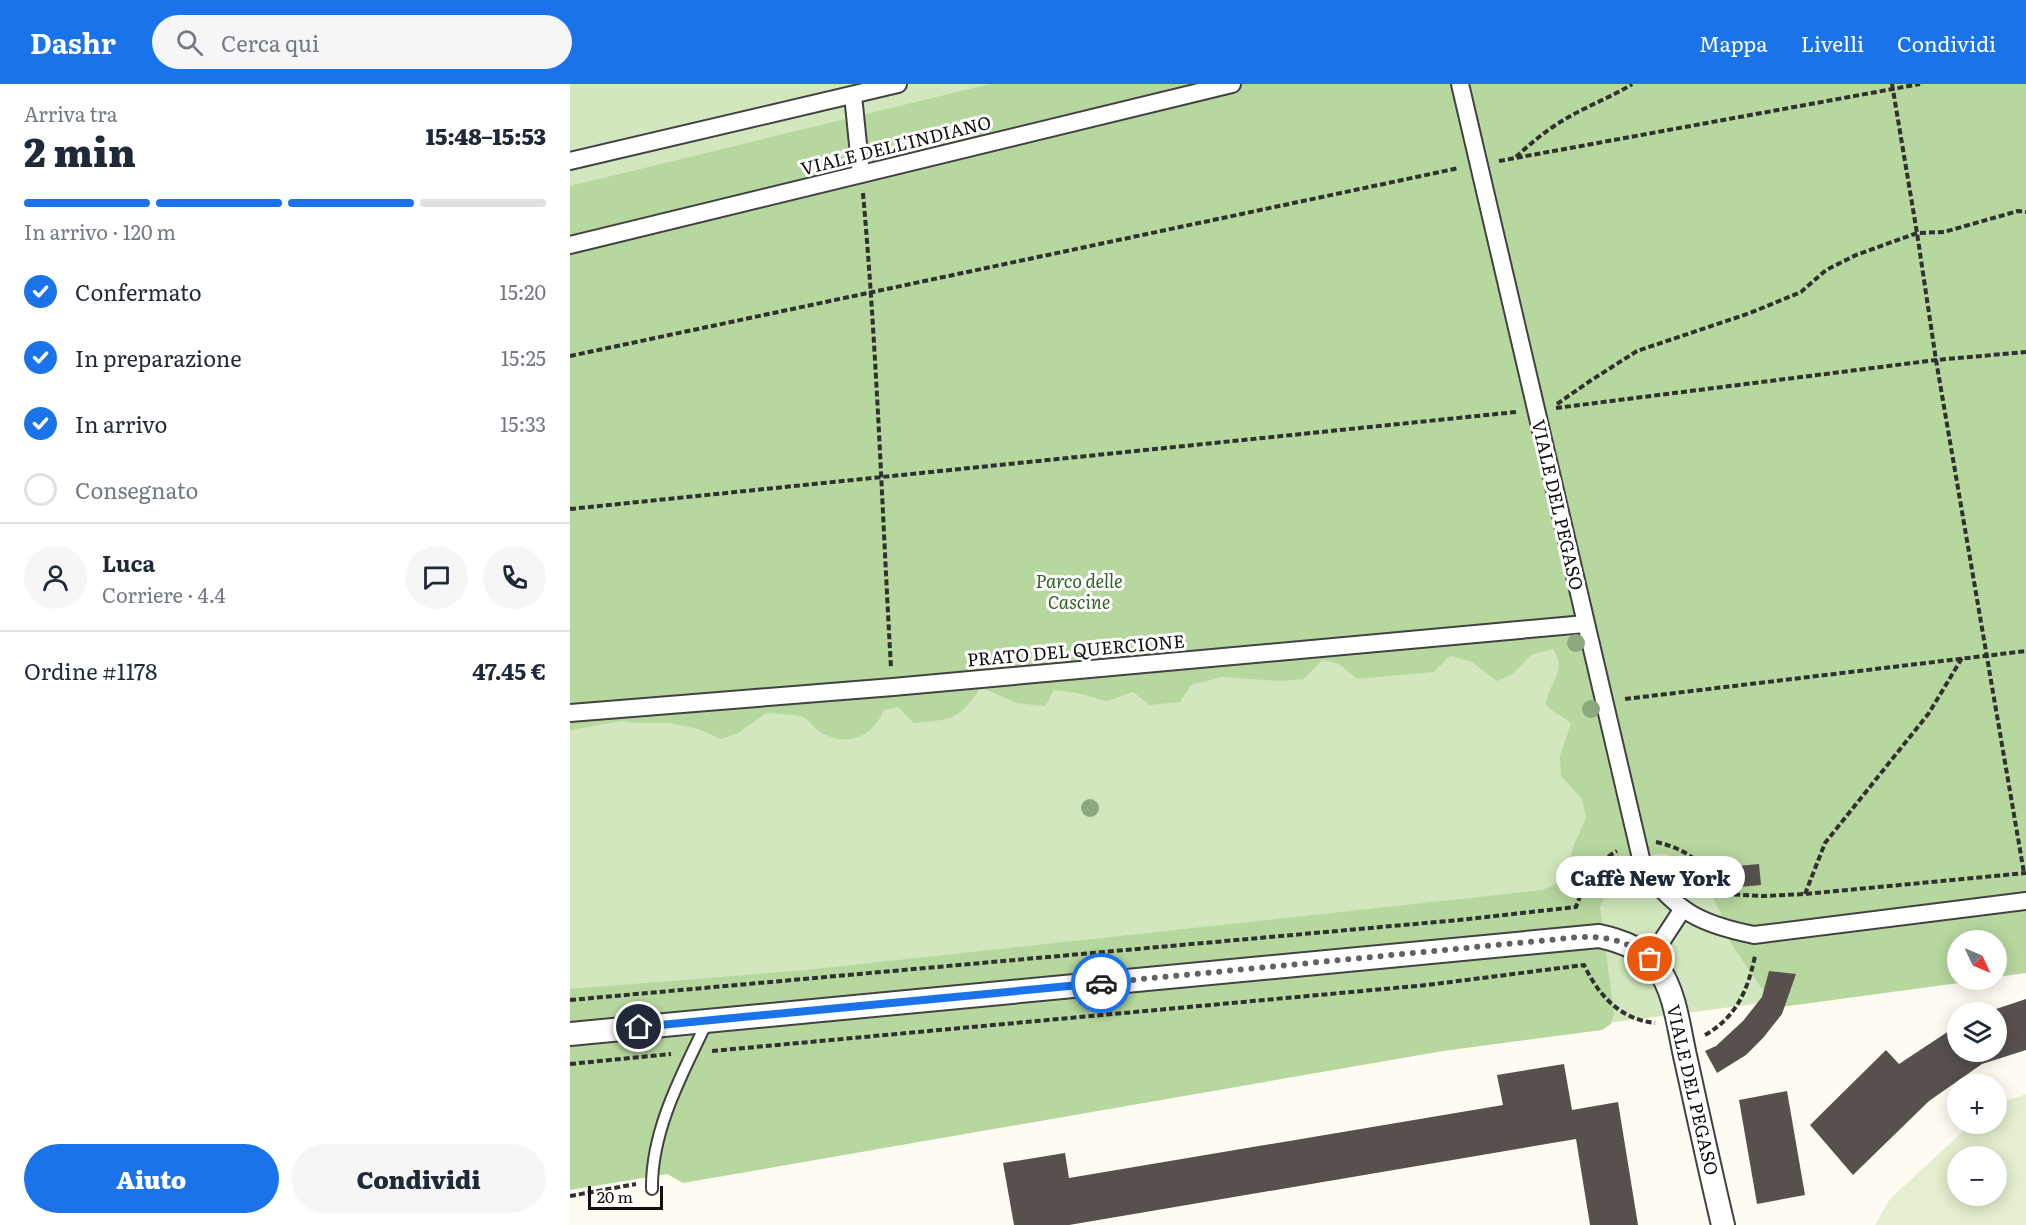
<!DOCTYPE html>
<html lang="it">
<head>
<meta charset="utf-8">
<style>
  :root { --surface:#fff; --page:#f6f6f7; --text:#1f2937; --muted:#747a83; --line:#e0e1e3; --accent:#1a73e8 }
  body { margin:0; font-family:Literata,serif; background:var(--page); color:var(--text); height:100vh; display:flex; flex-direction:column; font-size:22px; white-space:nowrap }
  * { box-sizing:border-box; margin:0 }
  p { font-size:20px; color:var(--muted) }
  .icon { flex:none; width:33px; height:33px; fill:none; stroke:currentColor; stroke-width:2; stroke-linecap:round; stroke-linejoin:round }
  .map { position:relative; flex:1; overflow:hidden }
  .panel { display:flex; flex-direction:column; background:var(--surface); width:570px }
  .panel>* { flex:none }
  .needle { width:39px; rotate:134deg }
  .tools { position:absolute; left:1377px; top:846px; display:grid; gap:12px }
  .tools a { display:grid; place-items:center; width:60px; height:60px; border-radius:50%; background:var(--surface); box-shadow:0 3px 15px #0003; font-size:30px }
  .scale { position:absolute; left:18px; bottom:15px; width:75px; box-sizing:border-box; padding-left:6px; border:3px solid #0f0f0f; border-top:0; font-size:16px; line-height:21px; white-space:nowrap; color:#0f0f0f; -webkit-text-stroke:4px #fff; paint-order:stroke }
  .pin { position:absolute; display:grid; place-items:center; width:51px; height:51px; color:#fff; margin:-26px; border:3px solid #fff; border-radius:50%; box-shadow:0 2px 6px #0007 }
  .courier { position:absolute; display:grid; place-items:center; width:60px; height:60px; margin:-30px; border:4px solid #1a73e8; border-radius:50%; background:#fff; color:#222; box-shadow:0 2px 8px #0007 }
  .bubble { position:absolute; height:42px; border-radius:21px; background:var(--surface); box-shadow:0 3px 15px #0003; font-size:20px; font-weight:800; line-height:42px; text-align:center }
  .summary em { font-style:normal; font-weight:800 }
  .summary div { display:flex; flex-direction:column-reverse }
  .summary { display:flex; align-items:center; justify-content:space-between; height:102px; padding:0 24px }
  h1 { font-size:39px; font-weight:800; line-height:45px }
  .bar { display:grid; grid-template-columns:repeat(4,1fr); gap:9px 6px; align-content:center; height:72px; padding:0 24px }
  .bar i { height:8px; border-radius:4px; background:var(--line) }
  .bar .current { background:var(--accent) }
  .bar p { grid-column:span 4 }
  .line { display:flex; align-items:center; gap:15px; padding:0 24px; border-top:2px solid var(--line) }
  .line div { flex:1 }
  .round { display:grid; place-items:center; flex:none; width:63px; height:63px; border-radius:32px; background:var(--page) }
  ol { padding:0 24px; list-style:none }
  li { display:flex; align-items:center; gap:18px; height:66px }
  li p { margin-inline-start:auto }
  li .icon { padding:6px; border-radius:50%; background:var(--accent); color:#fff; stroke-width:4 }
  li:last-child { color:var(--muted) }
  li i { width:33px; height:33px; border:3px solid var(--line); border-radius:50% }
  .action { display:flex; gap:12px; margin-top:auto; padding:12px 24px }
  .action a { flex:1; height:69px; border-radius:36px; background:var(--accent); color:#fff; font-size:24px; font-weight:800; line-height:69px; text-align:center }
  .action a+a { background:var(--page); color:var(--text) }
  header { display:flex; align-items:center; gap:36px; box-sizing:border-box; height:84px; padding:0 30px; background:var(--accent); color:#fff }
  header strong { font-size:28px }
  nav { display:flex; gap:33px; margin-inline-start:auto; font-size:21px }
  .search { width:420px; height:54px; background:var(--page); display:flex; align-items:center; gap:15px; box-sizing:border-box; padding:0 21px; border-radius:33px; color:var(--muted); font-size:22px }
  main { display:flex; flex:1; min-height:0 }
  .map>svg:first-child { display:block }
</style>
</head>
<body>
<header>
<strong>Dashr</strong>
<div class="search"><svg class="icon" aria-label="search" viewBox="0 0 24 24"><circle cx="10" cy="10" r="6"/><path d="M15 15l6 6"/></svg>Cerca qui</div>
<nav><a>Mappa</a><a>Livelli</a><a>Condividi</a></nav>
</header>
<main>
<section class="panel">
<div class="summary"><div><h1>2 min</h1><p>Arriva tra</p></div><em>15:48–15:53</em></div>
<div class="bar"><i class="current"></i><i class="current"></i><i class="current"></i><i></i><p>In arrivo · 120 m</p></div>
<ol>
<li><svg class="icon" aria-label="check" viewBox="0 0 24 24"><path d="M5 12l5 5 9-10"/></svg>Confermato<p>15:20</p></li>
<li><svg class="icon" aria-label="check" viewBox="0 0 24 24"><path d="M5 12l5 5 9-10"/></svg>In preparazione<p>15:25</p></li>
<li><svg class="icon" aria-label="check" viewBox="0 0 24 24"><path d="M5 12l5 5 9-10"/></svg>In arrivo<p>15:33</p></li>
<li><i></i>Consegnato</li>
</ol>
<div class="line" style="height:108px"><a class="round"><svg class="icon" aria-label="person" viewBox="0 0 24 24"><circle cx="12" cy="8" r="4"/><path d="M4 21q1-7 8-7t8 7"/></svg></a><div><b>Luca</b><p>Corriere · 4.4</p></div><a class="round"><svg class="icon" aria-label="chat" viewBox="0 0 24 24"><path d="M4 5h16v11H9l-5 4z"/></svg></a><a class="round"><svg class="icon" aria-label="phone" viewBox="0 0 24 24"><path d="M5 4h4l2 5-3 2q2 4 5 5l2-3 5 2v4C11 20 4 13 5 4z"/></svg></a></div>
<div class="line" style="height:78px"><div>Ordine #1178</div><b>47.45 €</b></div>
<div class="action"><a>Aiuto</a><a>Condividi</a></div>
</section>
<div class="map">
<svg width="1456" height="1141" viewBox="0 0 1456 1141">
  <rect width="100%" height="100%" fill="#fefcf2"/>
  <path fill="#d2e7bd" d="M0 0H1456L1426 856H1388L1223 915 845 964 0 1102Z"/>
  <path fill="#b6d79d" d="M420 0H1456V889L1427 893 1426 856H1388V896H1411L1211 923 1190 902 1178 885 1160 857 1151 829 1135 800 1117 783 1096 770 1076 771 1056 782 1039 803 1030 823 1044 930 1041 940 1032 946 873 967 113 1099 97 1090 0 1106V905L236 886 973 806 994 796 1003 763 1016 734 1012 715 991 692 990 672 1001 639C992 632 982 628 976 620 979 597 998 588 983 565L961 571 943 590 927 597 902 578 880 572 864 588 787 595 769 580 752 576 734 595 710 597 651 593 621 601 610 618 580 621 563 608 537 617 507 609 484 606 475 622 446 619 411 603C387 638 383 635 344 639L328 623 314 626C302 653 278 664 250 648 244 645 240 636 233 633 222 630 208 630 196 629L168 649 151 655 128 645 100 639H68L52 637 0 646V102Z"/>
  <path fill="#e3efce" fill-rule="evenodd" d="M1456 1010V1141H1305L1320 1115 1401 1040H1426L1427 1020ZM1388 1072H1426V1112H1388Z"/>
  <g fill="#57504c">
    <path d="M1189 780 1191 801 1158 804 1157 783Z"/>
    <path d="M1199 887 1226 890 1212 930 1193 954 1176 971 1147 989 1135 967 1146 962 1173 937 1192 913Z"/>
    <path d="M1456 915V966L1412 980 1359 1017 1283 1091 1240 1041 1316 966 1329 980 1388 941V968H1426V928H1417Z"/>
    <path d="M994 980 1002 1026 1048 1018 1068 1141H1020L1006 1055 499 1141H444L433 1079 495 1069 499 1094 933 1021 927 991Z"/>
    <path d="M1217 1007 1235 1111 1187 1120 1169 1016Z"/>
  </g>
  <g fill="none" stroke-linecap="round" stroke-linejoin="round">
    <defs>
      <path id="service" d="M82 1105C81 1046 113 988 138 936"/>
      <g id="pedestrian">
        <path d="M890 0 1073 783C1107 828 1130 840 1184 851L1456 817"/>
        <path d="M283 11 291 90"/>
        <path d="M0 77 328 0"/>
        <path d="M0 161 662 0"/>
        <path d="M0 629 323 603 1015 540"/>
        <path d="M1080 875 1112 826"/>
      </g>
      <path id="minor" d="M0 950 1029 852C1052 857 1073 865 1088 884 1106 909 1109 947 1116 976 1128 1031 1140 1086 1153 1141"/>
    </defs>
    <use href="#service" stroke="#424242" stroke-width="14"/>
    <use href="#pedestrian" stroke="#424242" stroke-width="20"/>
    <use href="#minor" stroke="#424242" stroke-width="26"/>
    <g stroke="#313131" stroke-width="4" stroke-dasharray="6 3" stroke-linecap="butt">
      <path d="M1322 0 1347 149 1366 276 1454 789"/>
      <path d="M946 73C967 53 990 36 1016 24 1031 16 1047 10 1062 0"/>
      <path d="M929 77 1350 0"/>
      <path d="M293 109C307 267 312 426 321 584"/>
      <path d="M0 272 889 84"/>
      <path d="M987 320 1020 297 1067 267 1180 229 1231 208 1256 186 1286 171 1347 149 1374 148 1448 127 1456 128"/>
      <path d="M986 324 1366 276 1456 268"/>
      <path d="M0 425 946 328"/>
      <path d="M1055 615 1456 567"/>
      <path d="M1086 758C1118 765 1138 782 1153 810L1193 812 1235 810 1456 789"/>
      <path d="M1235 810 1255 759 1359 629 1392 574"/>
      <path d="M0 916 889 836 1006 823C1014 800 1025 779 1047 767"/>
      <path d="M1135 951C1167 933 1178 905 1185 872"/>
      <path d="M142 967 857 901 1014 881C1029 912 1050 935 1085 939"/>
      <path d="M0 980 101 970"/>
      <path d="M0 1112 66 1100"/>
    </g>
    <use href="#service" stroke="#fff" stroke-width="10"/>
    <use href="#pedestrian" stroke="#fff" stroke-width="16"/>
    <use href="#minor" stroke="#fff" stroke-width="22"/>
  </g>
  <g fill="#8ca880">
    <circle cx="1006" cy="559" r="9"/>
    <circle cx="1021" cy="625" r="9"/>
    <circle cx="520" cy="724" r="9"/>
  </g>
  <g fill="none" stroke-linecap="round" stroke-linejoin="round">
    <path stroke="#63625e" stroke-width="6" stroke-dasharray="0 10.8" d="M531 899 1010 853C1037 852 1059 857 1080 875"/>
    <path stroke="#1a73e8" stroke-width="8" d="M69 943 531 899"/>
  </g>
  <g text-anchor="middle" stroke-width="6" stroke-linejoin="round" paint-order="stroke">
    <g font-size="18" fill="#0f0f0f" stroke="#fff">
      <text transform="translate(326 62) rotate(-14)" y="6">VIALE DELL'INDIANO</text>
      <text transform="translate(987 421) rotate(77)" y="6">VIALE DEL PEGASO</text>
      <text transform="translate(506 567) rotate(-5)" y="6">PRATO DEL QUERCIONE</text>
      <text transform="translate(1122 1006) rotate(77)" y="6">VIALE DEL PEGASO</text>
    </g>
    <g font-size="18" font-style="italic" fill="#2f6323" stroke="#fff">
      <text x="509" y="504">Parco delle<tspan x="509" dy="21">Cascine</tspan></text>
    </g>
  </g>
</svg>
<div class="tools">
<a><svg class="needle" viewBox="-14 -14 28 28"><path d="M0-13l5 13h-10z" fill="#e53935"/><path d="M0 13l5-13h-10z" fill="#747a83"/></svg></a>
<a><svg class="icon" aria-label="layers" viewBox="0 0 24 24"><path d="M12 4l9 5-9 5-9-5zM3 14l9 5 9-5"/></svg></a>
<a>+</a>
<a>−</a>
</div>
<div class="scale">20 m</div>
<div class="pin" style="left:1080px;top:875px;background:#ea580c"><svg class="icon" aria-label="bag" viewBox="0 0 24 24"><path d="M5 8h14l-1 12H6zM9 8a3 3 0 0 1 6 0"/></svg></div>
<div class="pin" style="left:69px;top:943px;background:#1f2937"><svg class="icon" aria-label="home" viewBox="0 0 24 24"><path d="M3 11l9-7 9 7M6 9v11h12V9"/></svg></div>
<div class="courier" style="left:531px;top:899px"><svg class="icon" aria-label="car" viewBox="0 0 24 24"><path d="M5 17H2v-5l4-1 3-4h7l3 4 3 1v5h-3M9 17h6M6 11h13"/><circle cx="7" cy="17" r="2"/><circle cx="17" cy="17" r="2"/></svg></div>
<div class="bubble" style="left:986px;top:772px;width:189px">Caffè New York</div>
</div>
</main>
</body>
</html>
